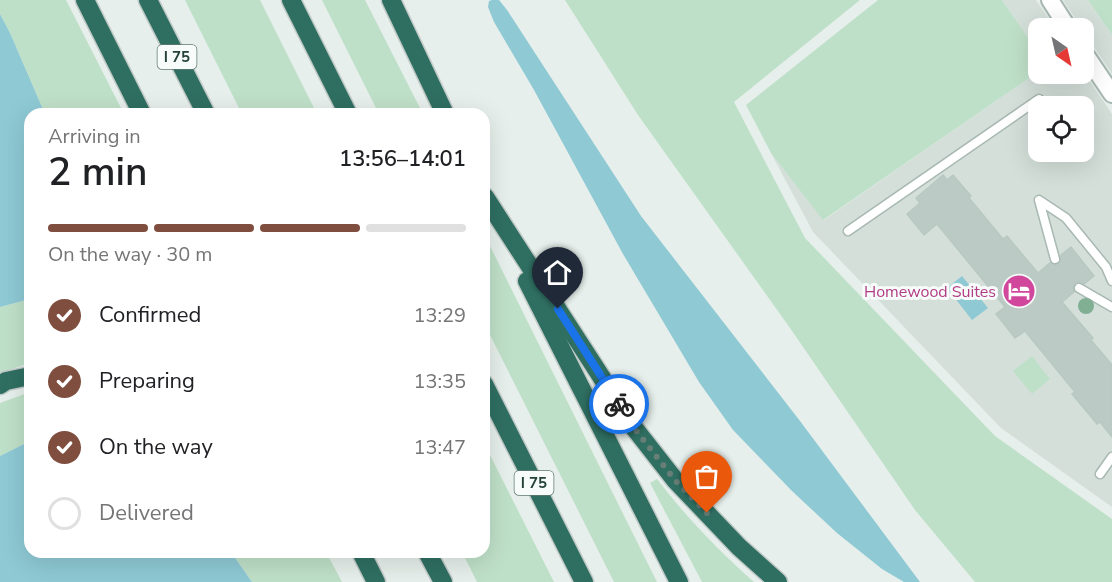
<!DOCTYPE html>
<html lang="en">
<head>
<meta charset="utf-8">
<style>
  :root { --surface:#fff; --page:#f2f2f2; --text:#202124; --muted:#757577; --line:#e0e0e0; --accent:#7f4e3f }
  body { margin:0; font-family:"Nunito Sans",sans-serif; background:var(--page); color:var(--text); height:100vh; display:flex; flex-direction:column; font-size:22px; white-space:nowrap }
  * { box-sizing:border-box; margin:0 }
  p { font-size:20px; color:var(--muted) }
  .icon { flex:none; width:33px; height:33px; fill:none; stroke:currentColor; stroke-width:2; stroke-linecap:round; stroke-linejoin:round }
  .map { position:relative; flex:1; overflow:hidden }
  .details { position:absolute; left:24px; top:108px; width:466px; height:450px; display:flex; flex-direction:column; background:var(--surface); border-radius:18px; box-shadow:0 6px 24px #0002 }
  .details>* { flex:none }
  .needle { width:39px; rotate:146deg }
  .tools { position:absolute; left:1028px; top:18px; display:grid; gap:12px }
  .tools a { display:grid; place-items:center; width:66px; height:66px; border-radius:12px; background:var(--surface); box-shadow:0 6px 24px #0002; font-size:30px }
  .pin { position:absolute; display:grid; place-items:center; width:51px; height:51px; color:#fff; margin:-62px -26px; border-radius:50% 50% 50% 0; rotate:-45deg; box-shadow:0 0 6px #0007 }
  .pin .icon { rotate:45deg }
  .courier { position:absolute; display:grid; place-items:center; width:60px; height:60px; margin:-30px; border:4px solid #1a73e8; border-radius:50%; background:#fff; color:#222; box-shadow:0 2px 8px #0007 }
  .summary em { font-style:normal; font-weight:600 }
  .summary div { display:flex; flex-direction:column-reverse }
  .summary { display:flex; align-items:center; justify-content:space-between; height:102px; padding:0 24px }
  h1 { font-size:39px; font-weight:600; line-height:45px }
  .bar { display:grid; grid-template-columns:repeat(4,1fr); gap:9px 6px; align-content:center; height:72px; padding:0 24px }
  .bar i { height:8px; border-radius:4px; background:var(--line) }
  .bar .current { background:var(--accent) }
  .bar p { grid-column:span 4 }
  ol { padding:0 24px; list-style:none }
  li { display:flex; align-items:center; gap:18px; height:66px }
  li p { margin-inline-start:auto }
  li .icon { padding:6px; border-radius:50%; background:var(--accent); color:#fff; stroke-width:4 }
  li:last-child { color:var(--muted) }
  li i { width:33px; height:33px; border:3px solid var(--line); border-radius:50% }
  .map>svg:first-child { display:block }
</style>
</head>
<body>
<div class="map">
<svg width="1112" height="582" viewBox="0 0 1112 582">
  <rect width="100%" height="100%" fill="#e6efeb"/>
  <g fill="#d4dfda" fill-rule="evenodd">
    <path d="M1002 0H1036L1055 28H1038V52Z"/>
    <path d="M1063 0H1088L1112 35V74Z"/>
    <path d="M1083 71 1112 114V507L1001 428 813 232 771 153 824 220 1038 72V74H1083ZM1038 106H1083V152H1038Z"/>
  </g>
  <g fill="#bfe0c8">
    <path d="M0 0H66L124 114H45L10 33 0 14Z"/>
    <path d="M185 0H260L317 114H242Z"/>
    <path d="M322 0H365L423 114H379Z"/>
    <path d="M565 0H860L734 102 805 238 995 436 1112 519V582H975L915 510 790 328 638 115Z"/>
    <path d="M878 0H1002L1038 52V72L823 220 771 153 746 105Z"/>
    <path d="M1088 0H1112V35Z"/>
    <path d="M485 236 657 582H614L485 325Z"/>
    <path d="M30 299V363L0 373V307Z"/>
    <path d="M1032 356 1050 379 1032 394 1013 371Z"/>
    <path d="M30 392V442L24 444 0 456V403Z"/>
    <path d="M485 445 554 582H477L462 552H484Z"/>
    <path d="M657 479C686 517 718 550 754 582H702L650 483Z"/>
    <path d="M231 552H326L342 582H252Z"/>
  </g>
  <g fill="#8ec9d4">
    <path d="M492 0H499L507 10 641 216 800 421 920 582H904L882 569 837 533 792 491 733 430 699 382 623 254 534 90 494 22 488 7 489 1Z"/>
    <path d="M0 14 10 33 45 114H30V299L0 307Z"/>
    <path d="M962 276 988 308 972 320 947 288Z"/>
    <path d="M30 442V552H231L252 582H0V456L24 444Z"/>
  </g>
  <path fill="#bbcac4" stroke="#b8c9c2" stroke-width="1.5" d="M943 175 947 180 953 175 971 196 969 198 1003 239 1007 236 1038 273 1050 263 1054 265 1059 264 1061 260V255L1071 247 1094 276 1084 284 1080 282 1075 283 1073 287 1074 292 1062 302 1093 338 1091 340 1112 365V437L1100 422 1097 424 1072 394 1075 392 1025 331 1015 338 996 314 1005 307 937 224 924 235 907 214 920 203 916 198Z"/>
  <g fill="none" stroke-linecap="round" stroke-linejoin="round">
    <defs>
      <g id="service">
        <path d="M848 231 1039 99"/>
        <path d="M1055 259 1039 200 1066 218 1106 267 1112 281"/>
        <path d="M1079 288 1112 307"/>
        <path d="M1100 474 1112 457"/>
      </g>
      <g id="minor">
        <path d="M1050 0 1068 28"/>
        <path d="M1083 51 1112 94"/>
      </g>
      <g id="motorway">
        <path d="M85 0 142 114"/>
        <path d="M148 0 206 114"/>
        <path d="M291 0 348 114"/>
        <path d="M391 0 445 114"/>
        <path d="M485 197 635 429 675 480 739 547 778 582"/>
        <path d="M527 281 679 582"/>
        <path d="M484 384 584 582"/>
        <path d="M0 385 6 381 30 376"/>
        <path d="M361 552 376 582"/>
        <path d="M427 552 443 582"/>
      </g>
    </defs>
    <use href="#service" stroke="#a8b8b2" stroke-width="11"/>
    <use href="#minor" stroke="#a8b8b2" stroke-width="20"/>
    <use href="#motorway" stroke="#c2cac8" stroke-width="21"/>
    <use href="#service" stroke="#fff" stroke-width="8"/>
    <use href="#minor" stroke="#fff" stroke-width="16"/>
    <use href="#motorway" stroke="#2f6f62" stroke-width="18"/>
  </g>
  <circle fill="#80af93" cx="1086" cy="306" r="8"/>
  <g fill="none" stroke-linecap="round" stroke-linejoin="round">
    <path stroke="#687f78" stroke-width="6" stroke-dasharray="0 10.8" d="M619 404 635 429 675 480 707 513"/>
    <path stroke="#1a73e8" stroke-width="8" d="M558 309 619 404"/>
  </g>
  <defs>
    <symbol id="hotel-disc" viewBox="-11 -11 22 22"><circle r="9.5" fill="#d1479c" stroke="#f7fbf9"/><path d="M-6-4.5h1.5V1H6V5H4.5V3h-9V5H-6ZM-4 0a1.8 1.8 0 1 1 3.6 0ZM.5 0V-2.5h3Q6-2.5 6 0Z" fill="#fff"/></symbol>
  </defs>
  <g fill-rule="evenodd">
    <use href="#hotel-disc" x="1000" y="272" width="38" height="38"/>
  </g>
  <g text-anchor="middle" stroke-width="6" stroke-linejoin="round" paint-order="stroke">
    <g fill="#f7fbf9" stroke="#637a73" stroke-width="1.5">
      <rect x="157.5" y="45" width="39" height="24" rx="4.5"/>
      <rect x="514.5" y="471" width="39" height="24" rx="4.5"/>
    </g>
    <g font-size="15" font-weight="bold" fill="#24423a">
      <text x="177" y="62">I 75</text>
      <text x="534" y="488">I 75</text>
    </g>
    <g font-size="16" fill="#b23c85" stroke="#f7fbf9" text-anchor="end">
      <text x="996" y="297">Homewood Suites</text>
    </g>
  </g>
</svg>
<div class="tools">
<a><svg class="needle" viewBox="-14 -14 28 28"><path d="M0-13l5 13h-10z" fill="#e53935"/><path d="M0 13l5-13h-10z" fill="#757577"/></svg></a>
<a><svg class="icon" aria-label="locate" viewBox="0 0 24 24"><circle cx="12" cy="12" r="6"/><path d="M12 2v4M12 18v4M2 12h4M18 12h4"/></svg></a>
</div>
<div class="pin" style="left:707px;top:513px;background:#ea580c"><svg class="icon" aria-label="bag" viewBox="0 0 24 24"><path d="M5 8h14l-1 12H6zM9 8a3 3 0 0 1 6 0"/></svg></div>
<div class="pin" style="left:558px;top:309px;background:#1f2937"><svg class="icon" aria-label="home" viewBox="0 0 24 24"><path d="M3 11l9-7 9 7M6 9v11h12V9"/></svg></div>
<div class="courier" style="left:619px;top:404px"><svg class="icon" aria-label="bike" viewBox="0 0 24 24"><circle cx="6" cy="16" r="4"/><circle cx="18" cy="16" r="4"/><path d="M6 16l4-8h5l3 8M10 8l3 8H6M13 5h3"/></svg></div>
<section class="details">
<div class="summary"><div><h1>2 min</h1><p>Arriving in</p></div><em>13:56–14:01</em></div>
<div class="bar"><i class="current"></i><i class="current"></i><i class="current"></i><i></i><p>On the way · 30 m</p></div>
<ol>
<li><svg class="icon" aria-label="check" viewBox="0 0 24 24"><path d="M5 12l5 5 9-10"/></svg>Confirmed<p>13:29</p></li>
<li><svg class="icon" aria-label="check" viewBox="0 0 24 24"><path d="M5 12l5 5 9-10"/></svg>Preparing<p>13:35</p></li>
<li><svg class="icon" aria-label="check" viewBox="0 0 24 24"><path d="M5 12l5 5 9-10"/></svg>On the way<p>13:47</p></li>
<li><i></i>Delivered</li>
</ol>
</section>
</div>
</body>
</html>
